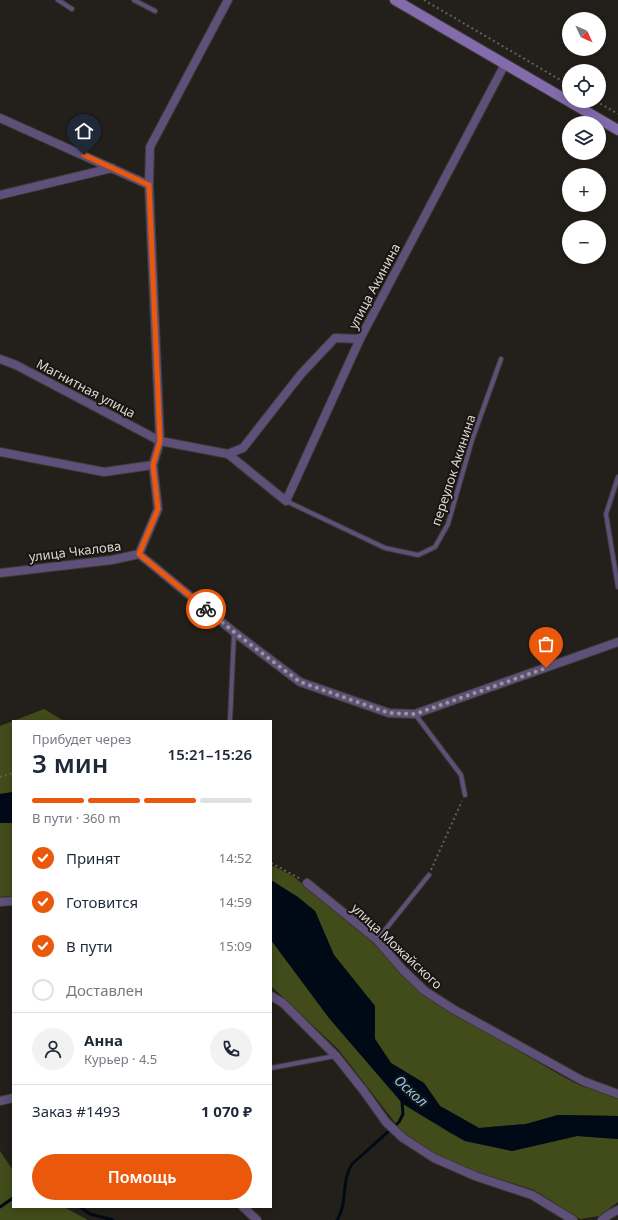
<!DOCTYPE html>
<html lang="ru">
<head>
<meta charset="utf-8">
<style>
  :root { --surface:#fff; --page:#f2f2f3; --text:#1f2937; --muted:#747a83; --line:#e0e1e3; --accent:#ea580c }
  body { margin:0; font-family:"Noto Sans",sans-serif; background:var(--page); color:var(--text); height:100vh; display:flex; flex-direction:column; font-size:15px; white-space:nowrap }
  * { box-sizing:border-box; margin:0 }
  p { font-size:13px; color:var(--muted) }
  .icon { flex:none; width:22px; height:22px; fill:none; stroke:currentColor; stroke-width:2; stroke-linecap:round; stroke-linejoin:round }
  .map { position:relative; flex:1; overflow:hidden }
  .drawer { position:absolute; left:12px; top:720px; width:260px; height:488px; display:flex; flex-direction:column; background:var(--surface); border-radius:0px; box-shadow:0 2px 10px #0003 }
  .drawer>* { flex:none }
  .needle { width:26px; rotate:134deg }
  .tools { position:absolute; left:562px; top:12px; display:grid; gap:8px }
  .tools a { display:grid; place-items:center; width:44px; height:44px; border-radius:50%; background:var(--surface); box-shadow:0 2px 10px #0003; font-size:20px }
  .pin { position:absolute; display:grid; place-items:center; width:34px; height:34px; color:#fff; margin:-41px -17px; border-radius:50% 50% 50% 0; rotate:-45deg; box-shadow:0 0 4px #0007 }
  .pin .icon { rotate:45deg }
  .courier { position:absolute; display:grid; place-items:center; width:40px; height:40px; margin:-20px; border:3px solid #ea580c; border-radius:50%; background:#fff; color:#222; box-shadow:0 1px 5px #0007 }
  .headline em { font-style:normal; font-weight:600 }
  .headline div { display:flex; flex-direction:column-reverse }
  .headline { display:flex; align-items:center; justify-content:space-between; height:68px; padding:0 20px }
  h1 { font-size:26px; font-weight:600; line-height:30px }
  .bar { display:grid; grid-template-columns:repeat(4,1fr); gap:6px 4px; align-content:center; height:48px; padding:0 20px }
  .bar i { height:5px; border-radius:3px; background:var(--line) }
  .bar .selected { background:var(--accent) }
  .bar p { grid-column:span 4 }
  .line { display:flex; align-items:center; gap:10px; padding:0 20px; border-top:1px solid var(--line) }
  .line div { flex:1 }
  .round { display:grid; place-items:center; flex:none; width:42px; height:42px; border-radius:21px; background:var(--page) }
  ol { padding:0 20px; list-style:none }
  li { display:flex; align-items:center; gap:12px; height:44px }
  li p { margin-inline-start:auto }
  li .icon { padding:4px; border-radius:50%; background:var(--accent); color:#fff; stroke-width:4 }
  li:last-child { color:var(--muted) }
  li i { width:22px; height:22px; border:2px solid var(--line); border-radius:50% }
  .action { display:flex; gap:8px; margin-top:auto; padding:8px 20px }
  .action a { flex:1; height:46px; border-radius:24px; background:var(--accent); color:#fff; font-size:16px; font-weight:600; line-height:46px; text-align:center }
  .map>svg:first-child { display:block }
</style>
</head>
<body>
<div class="map">
<svg width="618" height="1220" viewBox="0 0 618 1220">
  <rect width="100%" height="100%" fill="#231f1a"/>
  <g fill="#424c1b">
    <path d="M44 709 64 721H13Z"/>
    <path d="M13 721V792L0 794V726Z"/>
    <path d="M0 823H13V896L0 897Z"/>
    <path d="M271 865 293 876 371 941 425 996 560 1075 581 1086 618 1097V1116L558 1115 526 1124 479 1128 440 1106 424 1083 391 1063 375 1039V1006L334 955 315 911 271 880Z"/>
    <path d="M271 940 329 1018 403 1104 450 1133 465 1141 512 1151 577 1136 618 1139V1202L599 1216 580 1219 534 1190 474 1171 434 1153 403 1133 338 1049 271 986Z"/>
    <path d="M0 1151 12 1169H13V1207H64L88 1220H0Z"/>
  </g>
  <g fill="#000a16">
    <path d="M13 792V823H0V794Z"/>
    <path d="M271 880 298 897 315 911 334 955 375 1006V1039L391 1063 424 1083 440 1106 479 1128 526 1124 558 1115 618 1116V1139L577 1136 512 1151 465 1141 403 1104 329 1018 271 940Z"/>
  </g>
  <g fill="none" stroke-linecap="round" stroke-linejoin="round">
    <g stroke="#000a16" stroke-width="3">
      <path d="M0 1207 13 1198"/>
      <path d="M80 1207 90 1214 113 1220"/>
      <path d="M337 1220C348 1203 341 1180 352 1164L399 1122 403 1114 402 1101"/>
    </g>
    <defs>
      <g id="lane">
        <path d="M58 0 72 9"/>
        <path d="M134 0 155 11"/>
        <path d="M618 477 606 514 618 587"/>
        <path d="M286 501 385 548 418 555 435 547 448 524 472 440 501 359"/>
        <path d="M415 714 461 775 465 795"/>
        <path d="M230 721 234 633"/>
        <path d="M377 940 429 875"/>
        <path d="M271 1068 335 1056"/>
      </g>
      <g id="street">
        <path d="M0 118 149 185"/>
        <path d="M0 195 112 168"/>
        <path d="M0 359 16 365 160 441 228 454 243 448 301 374 335 338 360 339 505 64"/>
        <path d="M0 452 104 472 153 465"/>
        <path d="M228 454 286 501 360 339"/>
        <path d="M139 554 158 509 153 465 160 441 149 185 150 147 228 0"/>
        <path d="M0 573 112 560 139 554 234 632 300 682 389 713 415 714 618 642"/>
        <path d="M307 883 377 940 403 970 425 991 453 1009 583 1081 618 1094"/>
        <path d="M0 902 13 901"/>
        <path d="M271 996 283 1003 336 1056 363 1090 386 1122 403 1138 434 1158 475 1176 532 1195 573 1220"/>
        <path d="M0 1101 13 1098"/>
        <path d="M243 1207 257 1220"/>
        <path d="M602 1220 610 1214 618 1210"/>
      </g>
      <path id="secondary" d="M395 0 618 130"/>
    </defs>
    <use href="#lane" stroke="#3d3934" stroke-width="6"/>
    <use href="#street" stroke="#3d3934" stroke-width="10"/>
    <use href="#secondary" stroke="#3d3934" stroke-width="12"/>
    <g stroke="#64615c" stroke-width="2" stroke-dasharray="2 3" stroke-linecap="butt">
      <path d="M424 0 569 85"/>
      <path d="M596 101 618 114"/>
      <path d="M0 777 13 773"/>
      <path d="M271 863 301 879"/>
      <path d="M431 870 462 801"/>
    </g>
    <use href="#lane" stroke="#5f5079" stroke-width="4"/>
    <use href="#street" stroke="#5f5079" stroke-width="8"/>
    <use href="#secondary" stroke="#836bac" stroke-width="10"/>
  </g>
  <g fill="none" stroke-linecap="round" stroke-linejoin="round">
    <path stroke="#9b9794" stroke-width="4" stroke-dasharray="0 7.2" d="M206 609 234 632 300 682 389 713 415 714 546 668"/>
    <path stroke="#ea580c" stroke-width="5" d="M84 155 149 185 160 441 153 465 158 509 139 554 206 609"/>
  </g>
  <g text-anchor="middle" stroke-width="4" stroke-linejoin="round" paint-order="stroke">
    <g font-size="13" fill="#dbd8d5" stroke="#191511">
      <text transform="translate(374 286) rotate(-62)" y="5">улица Акинина</text>
      <text transform="translate(86 388) rotate(28)" y="5">Магнитная улица</text>
      <text transform="translate(453 470) rotate(-72)" y="5">переулок Акинина</text>
      <text transform="translate(75 551) rotate(-7)" y="5">улица Чкалова</text>
      <text transform="translate(397 946) rotate(43)" y="5">улица Можайского</text>
    </g>
    <g font-size="14" font-style="italic" fill="#88c9f9" stroke="#191511">
      <text transform="translate(411 1091) rotate(42)" y="5">Оскол</text>
    </g>
  </g>
</svg>
<div class="tools">
<a><svg class="needle" viewBox="-14 -14 28 28"><path d="M0-13l5 13h-10z" fill="#e53935"/><path d="M0 13l5-13h-10z" fill="#747a83"/></svg></a>
<a><svg class="icon" aria-label="locate" viewBox="0 0 24 24"><circle cx="12" cy="12" r="6"/><path d="M12 2v4M12 18v4M2 12h4M18 12h4"/></svg></a>
<a><svg class="icon" aria-label="layers" viewBox="0 0 24 24"><path d="M12 4l9 5-9 5-9-5zM3 14l9 5 9-5"/></svg></a>
<a>+</a>
<a>−</a>
</div>
<div class="pin" style="left:546px;top:668px;background:#ea580c"><svg class="icon" aria-label="bag" viewBox="0 0 24 24"><path d="M5 8h14l-1 12H6zM9 8a3 3 0 0 1 6 0"/></svg></div>
<div class="pin" style="left:84px;top:155px;background:#1f2937"><svg class="icon" aria-label="home" viewBox="0 0 24 24"><path d="M3 11l9-7 9 7M6 9v11h12V9"/></svg></div>
<div class="courier" style="left:206px;top:609px"><svg class="icon" aria-label="bike" viewBox="0 0 24 24"><circle cx="6" cy="16" r="4"/><circle cx="18" cy="16" r="4"/><path d="M6 16l4-8h5l3 8M10 8l3 8H6M13 5h3"/></svg></div>
<section class="drawer">
<div class="headline"><div><h1>3 мин</h1><p>Прибудет через</p></div><em>15:21–15:26</em></div>
<div class="bar"><i class="selected"></i><i class="selected"></i><i class="selected"></i><i></i><p>В пути · 360 m</p></div>
<ol>
<li><svg class="icon" aria-label="check" viewBox="0 0 24 24"><path d="M5 12l5 5 9-10"/></svg>Принят<p>14:52</p></li>
<li><svg class="icon" aria-label="check" viewBox="0 0 24 24"><path d="M5 12l5 5 9-10"/></svg>Готовится<p>14:59</p></li>
<li><svg class="icon" aria-label="check" viewBox="0 0 24 24"><path d="M5 12l5 5 9-10"/></svg>В пути<p>15:09</p></li>
<li><i></i>Доставлен</li>
</ol>
<div class="line" style="height:72px"><a class="round"><svg class="icon" aria-label="person" viewBox="0 0 24 24"><circle cx="12" cy="8" r="4"/><path d="M4 21q1-7 8-7t8 7"/></svg></a><div><b>Анна</b><p>Курьер · 4.5</p></div><a class="round"><svg class="icon" aria-label="phone" viewBox="0 0 24 24"><path d="M5 4h4l2 5-3 2q2 4 5 5l2-3 5 2v4C11 20 4 13 5 4z"/></svg></a></div>
<div class="line" style="height:52px"><div>Заказ #1493</div><b>1 070 ₽</b></div>
<div class="action"><a>Помощь</a></div>
</section>
</div>
</body>
</html>
